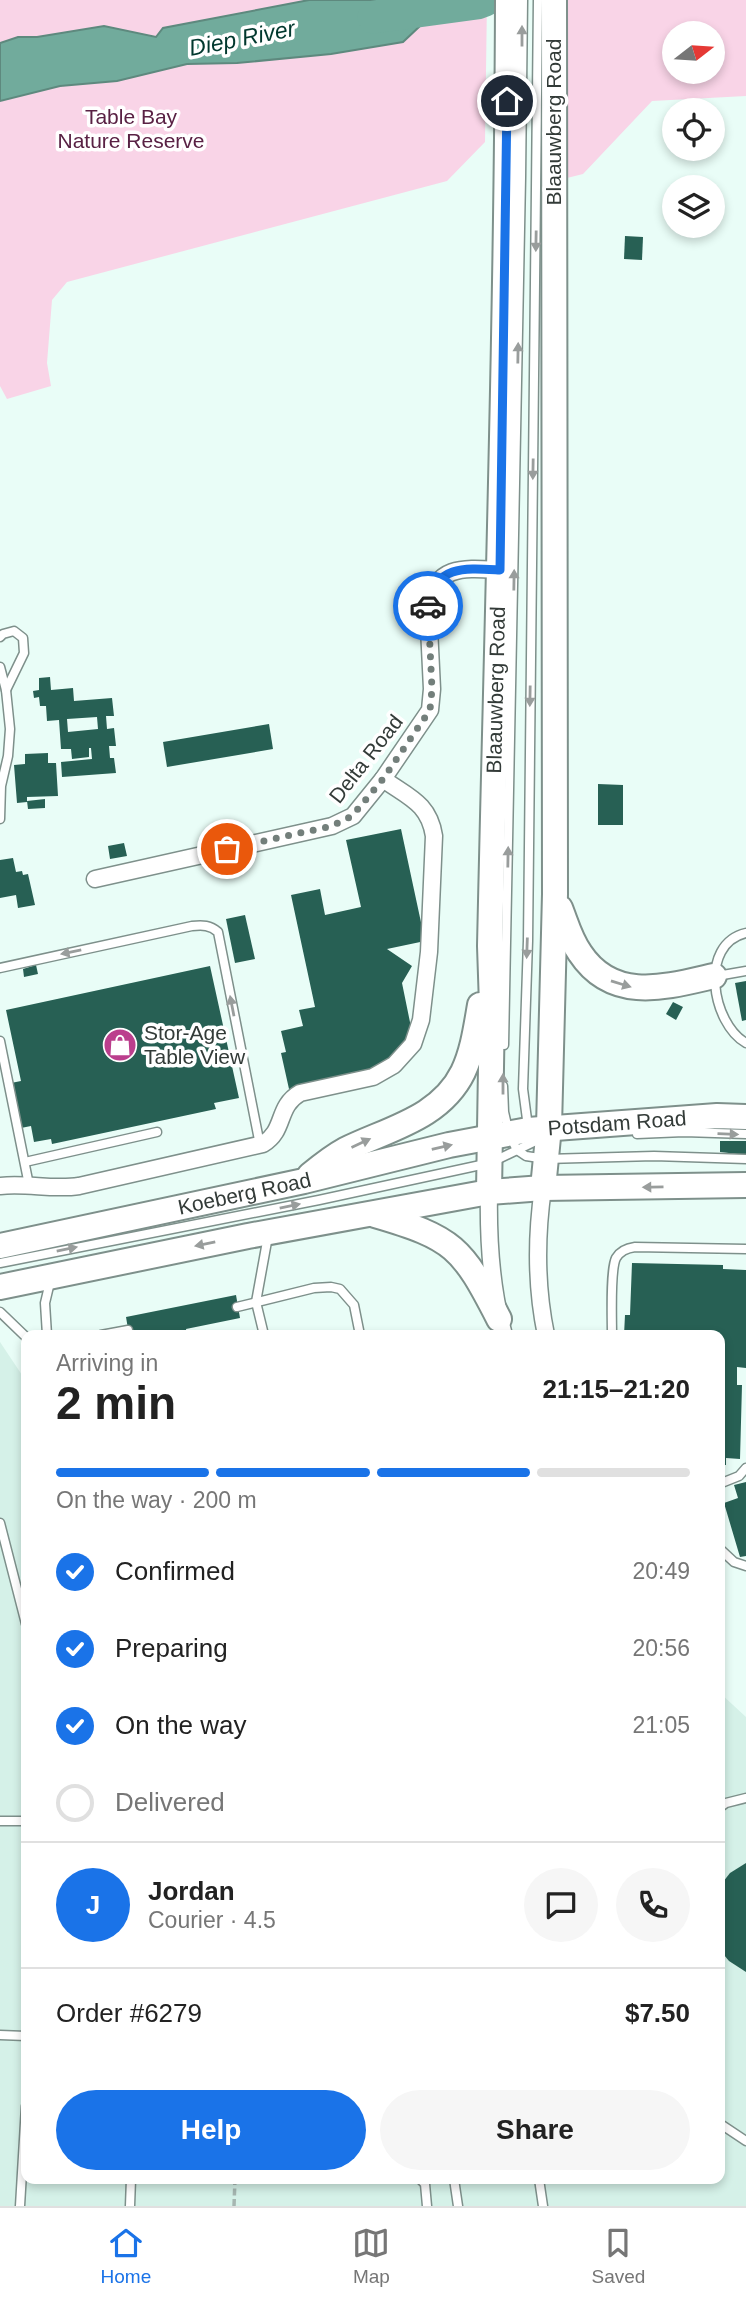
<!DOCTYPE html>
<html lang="en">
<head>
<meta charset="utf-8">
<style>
  :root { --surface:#fff; --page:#f6f6f6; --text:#222; --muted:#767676; --line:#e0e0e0; --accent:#1a73e8 }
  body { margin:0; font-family:Arial,sans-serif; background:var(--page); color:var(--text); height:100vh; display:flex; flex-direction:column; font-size:26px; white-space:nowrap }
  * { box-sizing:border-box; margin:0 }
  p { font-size:23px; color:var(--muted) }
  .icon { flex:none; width:38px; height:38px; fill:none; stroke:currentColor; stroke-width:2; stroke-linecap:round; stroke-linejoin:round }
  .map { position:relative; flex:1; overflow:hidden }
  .side { position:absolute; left:21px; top:1330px; width:704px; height:854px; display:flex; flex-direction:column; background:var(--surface); border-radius:14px; box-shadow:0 4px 10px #0003 }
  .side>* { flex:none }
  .needle { width:46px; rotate:73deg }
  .tools { position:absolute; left:662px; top:21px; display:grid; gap:14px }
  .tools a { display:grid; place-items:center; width:63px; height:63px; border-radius:50%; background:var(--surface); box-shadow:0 4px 10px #0003; font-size:35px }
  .pin { position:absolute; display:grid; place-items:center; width:60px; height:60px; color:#fff; margin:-30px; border:4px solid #fff; border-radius:50%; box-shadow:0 2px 7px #0007 }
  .courier { position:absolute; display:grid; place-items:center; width:70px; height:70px; margin:-35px; border:5px solid #1a73e8; border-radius:50%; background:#fff; color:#222; box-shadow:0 2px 9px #0007 }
  .summary em { font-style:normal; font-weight:700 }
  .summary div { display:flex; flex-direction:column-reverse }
  .summary { display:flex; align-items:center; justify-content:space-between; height:119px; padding:0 35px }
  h1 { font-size:46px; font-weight:700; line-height:52px }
  .bar { display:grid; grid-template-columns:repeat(4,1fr); gap:10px 7px; align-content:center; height:84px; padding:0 35px }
  .bar i { height:9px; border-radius:5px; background:var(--line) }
  .bar .current { background:var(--accent) }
  .bar p { grid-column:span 4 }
  .line { display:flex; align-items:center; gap:18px; padding:0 35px; border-top:2px solid var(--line) }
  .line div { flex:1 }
  .round { display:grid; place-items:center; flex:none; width:74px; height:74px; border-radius:37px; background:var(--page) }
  ol { padding:0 35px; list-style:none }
  li { display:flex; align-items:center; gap:21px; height:77px }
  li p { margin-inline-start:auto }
  li .icon { padding:7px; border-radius:50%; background:var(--accent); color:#fff; stroke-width:4 }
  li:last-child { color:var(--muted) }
  li i { width:38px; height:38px; border:4px solid var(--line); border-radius:50% }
  .action { display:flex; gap:14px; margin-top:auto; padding:14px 35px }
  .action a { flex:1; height:80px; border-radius:42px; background:var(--accent); color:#fff; font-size:28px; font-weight:700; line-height:80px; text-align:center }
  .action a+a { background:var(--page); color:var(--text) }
  .tabs { display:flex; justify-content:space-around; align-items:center; height:98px; border-top:2px solid var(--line); background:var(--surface); font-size:19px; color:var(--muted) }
  .tabs a { display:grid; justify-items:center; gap:4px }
  .tabs .current { color:var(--accent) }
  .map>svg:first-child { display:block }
</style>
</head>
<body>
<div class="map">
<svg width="746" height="2206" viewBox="0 0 746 2206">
  <rect width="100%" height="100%" fill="#e9fdf7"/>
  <path fill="#d5f1e8" d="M0 1342 26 1381V2179H719V1692L746 1717V2206H0Z"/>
  <g fill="#f9d4e7" fill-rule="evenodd">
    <path d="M0 0H487L485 142 447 181 67 282 52 300 47 363 51 386 7 399 0 386Z"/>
    <path d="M554 0H746V96L652 101 583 174 555 181ZM674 33H712V72H674Z"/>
  </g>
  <path fill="#71ab9c" stroke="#5e897e" stroke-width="2" d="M309 0H418L421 25 403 42 331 54 237 63 187 64 117 81 60 86 0 101V43L18 37H37L104 26 156 37 163 28Z"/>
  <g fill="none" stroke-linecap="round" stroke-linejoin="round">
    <path stroke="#71ab9c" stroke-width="33" d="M374 17 477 3 485 0"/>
  </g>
  <g fill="#276054" fill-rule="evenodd">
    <path d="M625 236 643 237 642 260 624 259Z"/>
    <path d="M50 677 51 690 73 688 74 701 112 698 114 716H106L107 729 114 728 116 746H109L110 758H114L116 773 62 777 61 762 92 759 91 748H89V757L72 759 71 749H61L59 720 47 721 46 706H40L39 697 34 698 33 691 39 690V678ZM97 717 98 729 68 732 67 719Z"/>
    <path d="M269 724 273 749 167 767 163 742Z"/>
    <path d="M48 753V763H56L58 796 27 797V802L17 803 14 765 25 764V754Z"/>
    <path d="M598 784 623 785V825H598Z"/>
    <path d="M45 799V808L28 809 27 801Z"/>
    <path d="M401 829 425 941 387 949 412 966 402 983 412 1032 408 1043 379 1069 289 1089 281 1053 286 1052 281 1031 303 1026 299 1010 315 1007 291 895 320 889 325 915 361 907 346 840Z"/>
    <path d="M124 843 127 856 110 859 108 846Z"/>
    <path d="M13 858 16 872 22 871 23 875 28 874 35 905 18 908 16 895 0 898V860Z"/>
    <path d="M245 915 255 959 235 963 226 919Z"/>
    <path d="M36 965 38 974 24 977 23 969Z"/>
    <path d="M210 966 239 1098 214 1103 216 1109 52 1144 51 1139 34 1142 31 1126 21 1128 11 1083 21 1081 6 1010Z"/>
    <path d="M746 981V1020L742 1021 735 983Z"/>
    <path d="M673 1002 683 1007 676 1020 666 1014Z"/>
    <path d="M720 1141H746V1155L720 1152Z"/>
    <path d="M632 1263 723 1265V1269L746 1270V1368L737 1367V1385H742L740 1459 726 1458V1465H719V1335H624L625 1315H630Z"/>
    <path d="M236 1295 240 1318 186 1329 187 1335H129L126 1317Z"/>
    <path d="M746 1482V1556L740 1557 724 1503 738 1498 734 1485Z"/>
    <path d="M746 1863V1972L729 1961 719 1949V1887L730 1873Z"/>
  </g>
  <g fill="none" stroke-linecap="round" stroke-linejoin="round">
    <defs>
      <g id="lane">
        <path d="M0 637 3 634 14 631 23 638 24 653 6 690"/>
        <path d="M0 667 6 690 10 729 8 756 1 786 0 819"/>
        <path d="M746 933C698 944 712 1024 746 1043"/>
        <path d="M0 968 192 926C203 925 210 925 218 932L260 1145"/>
        <path d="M717 976 746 971"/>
        <path d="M0 1041 29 1185"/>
        <path d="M504 1045 521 178 523 0"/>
        <path d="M503 1086 504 1112 509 1134 517 1150 526 1156 546 1159 654 1156 746 1159"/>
        <path d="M528 1127 523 1089 528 941 538 0"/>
        <path d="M637 1134 684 1132 746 1134"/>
        <path d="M25 1162 157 1132"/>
        <path d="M0 1263 319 1200 490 1163 538 1140H544"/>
        <path d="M237 1307 314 1288 331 1287 340 1289 354 1305 360 1335"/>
        <path d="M0 1312 26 1337"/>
        <path d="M47 1335 45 1303 50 1282"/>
        <path d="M101 1335 128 1330"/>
        <path d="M264 1335 256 1302 268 1236"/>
        <path d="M612 1335C612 1319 610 1270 616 1258 620 1251 628 1248 635 1247L746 1249"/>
        <path d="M719 1484 739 1476 746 1468"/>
        <path d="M0 1523 26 1624"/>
        <path d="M719 1548 734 1562 746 1566"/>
        <path d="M719 1808 726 1803 746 1798"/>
        <path d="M0 1821H26"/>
        <path d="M0 2035 26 2036"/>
        <path d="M719 2123 746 2141"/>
        <path d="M420 2179 425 2184 427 2206"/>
        <path d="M454 2179 458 2206"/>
        <path d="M539 2179 543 2206"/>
        <path d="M20 2206 26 2106"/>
        <path d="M130 2206 131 2179"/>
      </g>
      <g id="street">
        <path d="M95 879 332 826 353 816 383 779 430 710 432 689 428 607C435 564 465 568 500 570"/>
        <path d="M0 1186C27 1183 53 1190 79 1186L263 1144C286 1130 276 1107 300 1093L373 1077 394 1065 413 1044 421 1020 429 952 434 836C429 803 408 797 383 779"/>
        <path d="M543 1188C536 1237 536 1287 546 1335"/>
        <path d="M489 1192C488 1240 491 1289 504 1335"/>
      </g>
      <g id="primary">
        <path d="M560 908C566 923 570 939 580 953 613 1003 666 987 714 976"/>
        <path d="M310 1175C321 1166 332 1157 345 1150 387 1129 440 1119 463 1072 473 1051 476 1028 480 1005"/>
        <path d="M543 1188 549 1127 555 894 554 0"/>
        <path id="s1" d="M489 1192 492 1005 490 946C497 630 507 315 508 0"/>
        <path d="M375 1215C454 1238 462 1247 499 1319"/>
        <path id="s2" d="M0 1246 304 1181 449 1145 528 1130 717 1116 746 1117"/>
        <path d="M0 1287 248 1236 489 1192 543 1188 746 1185"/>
      </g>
    </defs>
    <use href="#lane" stroke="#7e908b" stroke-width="11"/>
    <use href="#street" stroke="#7e908b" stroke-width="19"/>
    <use href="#primary" stroke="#7e908b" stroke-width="28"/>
    <path stroke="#a6b6b1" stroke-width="3.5" stroke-dasharray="7 3.5" stroke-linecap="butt" d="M234 2206 235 2179"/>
    <use href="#lane" stroke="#fff" stroke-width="8"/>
    <use href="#street" stroke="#fff" stroke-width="16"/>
    <use href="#primary" stroke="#fff" stroke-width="24"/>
  </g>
  <defs><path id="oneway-solid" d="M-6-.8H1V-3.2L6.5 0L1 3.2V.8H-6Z" transform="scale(1.75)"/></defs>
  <g fill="#999d9c">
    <use href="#oneway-solid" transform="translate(522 36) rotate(-90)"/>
    <use href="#oneway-solid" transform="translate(536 241) rotate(91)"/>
    <use href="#oneway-solid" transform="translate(518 353) rotate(-89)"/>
    <use href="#oneway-solid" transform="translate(533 469) rotate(91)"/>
    <use href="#oneway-solid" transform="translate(514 580) rotate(-89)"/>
    <use href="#oneway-solid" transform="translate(530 696) rotate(91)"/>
    <use href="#oneway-solid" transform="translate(508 857) rotate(-89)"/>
    <use href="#oneway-solid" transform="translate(527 948) rotate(92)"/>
    <use href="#oneway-solid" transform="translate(71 952) rotate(168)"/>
    <use href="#oneway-solid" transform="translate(621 984) rotate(17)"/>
    <use href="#oneway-solid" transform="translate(232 1006) rotate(-101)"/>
    <use href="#oneway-solid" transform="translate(503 1084) rotate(-90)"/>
    <use href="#oneway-solid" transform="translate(728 1134) rotate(2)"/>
    <use href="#oneway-solid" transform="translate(361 1143) rotate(-25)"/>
    <use href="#oneway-solid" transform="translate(442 1147) rotate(-13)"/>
    <use href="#oneway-solid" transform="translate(653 1187) rotate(179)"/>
    <use href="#oneway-solid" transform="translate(290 1206) rotate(-11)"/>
    <use href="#oneway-solid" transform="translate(205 1244) rotate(168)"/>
    <use href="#oneway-solid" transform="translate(67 1249) rotate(-11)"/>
  </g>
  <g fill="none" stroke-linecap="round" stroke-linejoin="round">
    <path stroke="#737f7b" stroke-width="7" stroke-dasharray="0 12.6" d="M227 849 332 826 352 816 383 779 430 710 432 689 428 606"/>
    <path stroke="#1a73e8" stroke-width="9" d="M428 606C435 564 467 568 500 570L507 101"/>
  </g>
  <defs>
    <symbol id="shop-disc" viewBox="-11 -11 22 22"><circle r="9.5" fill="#bb3e8d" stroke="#fff"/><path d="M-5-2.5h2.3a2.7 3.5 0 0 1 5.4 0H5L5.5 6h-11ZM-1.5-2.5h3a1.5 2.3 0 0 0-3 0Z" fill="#fff"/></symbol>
  </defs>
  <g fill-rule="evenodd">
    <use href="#shop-disc" x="101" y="1026" width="38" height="38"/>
  </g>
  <g text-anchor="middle" stroke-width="7" stroke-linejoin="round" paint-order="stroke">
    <g font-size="21" fill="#592144" stroke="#fff">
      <text x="131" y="124">Table Bay<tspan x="131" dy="24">Nature Reserve</tspan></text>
    </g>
    <g font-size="21" fill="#333b38" stroke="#fff">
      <text transform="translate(554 122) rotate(-90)" y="7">Blaauwberg Road</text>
      <text dy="7" stroke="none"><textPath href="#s1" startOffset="502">Blaauwberg Road</textPath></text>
      <text transform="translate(366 759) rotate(-52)" y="7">Delta Road</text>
      <text dy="7" stroke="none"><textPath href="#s2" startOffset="630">Potsdam Road</textPath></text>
      <text dy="7" stroke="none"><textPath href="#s2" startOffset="250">Koeberg Road</textPath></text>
    </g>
    <g font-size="21" fill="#333b38" stroke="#fff" text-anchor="start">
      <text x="144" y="1040">Stor-Age<tspan x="144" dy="24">Table View</tspan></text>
    </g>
    <g font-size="23" font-style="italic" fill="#01382e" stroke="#fff">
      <text transform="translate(242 38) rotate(-11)" y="8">Diep River</text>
    </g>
  </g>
</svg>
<div class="tools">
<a><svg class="needle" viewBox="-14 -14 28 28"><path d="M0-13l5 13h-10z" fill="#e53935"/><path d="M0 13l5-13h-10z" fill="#767676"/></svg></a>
<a><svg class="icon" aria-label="locate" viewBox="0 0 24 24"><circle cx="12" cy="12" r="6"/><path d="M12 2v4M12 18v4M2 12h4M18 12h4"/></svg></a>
<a><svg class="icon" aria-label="layers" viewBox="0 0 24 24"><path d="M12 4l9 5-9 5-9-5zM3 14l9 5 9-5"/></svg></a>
</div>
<div class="pin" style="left:227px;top:849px;background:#ea580c"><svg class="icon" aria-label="bag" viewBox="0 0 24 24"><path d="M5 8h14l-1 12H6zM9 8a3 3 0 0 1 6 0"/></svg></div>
<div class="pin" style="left:507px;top:101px;background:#1f2937"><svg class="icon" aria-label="home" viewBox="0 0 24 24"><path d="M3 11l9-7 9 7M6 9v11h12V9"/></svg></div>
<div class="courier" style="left:428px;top:606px"><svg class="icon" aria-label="car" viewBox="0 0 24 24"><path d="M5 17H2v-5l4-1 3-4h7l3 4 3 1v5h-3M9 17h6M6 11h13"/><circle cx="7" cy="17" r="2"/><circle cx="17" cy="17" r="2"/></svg></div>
<section class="side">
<div class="summary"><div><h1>2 min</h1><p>Arriving in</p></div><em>21:15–21:20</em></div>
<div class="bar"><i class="current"></i><i class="current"></i><i class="current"></i><i></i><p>On the way · 200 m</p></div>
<ol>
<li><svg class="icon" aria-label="check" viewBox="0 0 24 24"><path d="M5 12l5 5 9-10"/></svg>Confirmed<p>20:49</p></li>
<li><svg class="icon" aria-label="check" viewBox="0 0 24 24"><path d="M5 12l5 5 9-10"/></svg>Preparing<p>20:56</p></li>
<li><svg class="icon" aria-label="check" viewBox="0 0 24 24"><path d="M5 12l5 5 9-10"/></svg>On the way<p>21:05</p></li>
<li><i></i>Delivered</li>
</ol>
<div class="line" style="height:126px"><b class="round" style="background:var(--accent);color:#fff">J</b><div><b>Jordan</b><p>Courier · 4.5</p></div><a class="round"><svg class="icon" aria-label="chat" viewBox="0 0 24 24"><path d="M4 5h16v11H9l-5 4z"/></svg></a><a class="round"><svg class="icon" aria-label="phone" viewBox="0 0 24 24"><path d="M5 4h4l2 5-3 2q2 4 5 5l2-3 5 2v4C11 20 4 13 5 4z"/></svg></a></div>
<div class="line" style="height:91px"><div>Order #6279</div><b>$7.50</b></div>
<div class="action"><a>Help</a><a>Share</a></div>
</section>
</div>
<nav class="tabs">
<a class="current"><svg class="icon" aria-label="home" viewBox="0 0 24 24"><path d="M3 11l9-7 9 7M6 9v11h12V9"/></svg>Home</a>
<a><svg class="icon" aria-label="map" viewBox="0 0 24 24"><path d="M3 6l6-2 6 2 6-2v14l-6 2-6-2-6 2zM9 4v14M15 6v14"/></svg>Map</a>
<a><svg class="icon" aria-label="saved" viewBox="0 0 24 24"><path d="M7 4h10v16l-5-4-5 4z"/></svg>Saved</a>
</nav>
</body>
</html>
